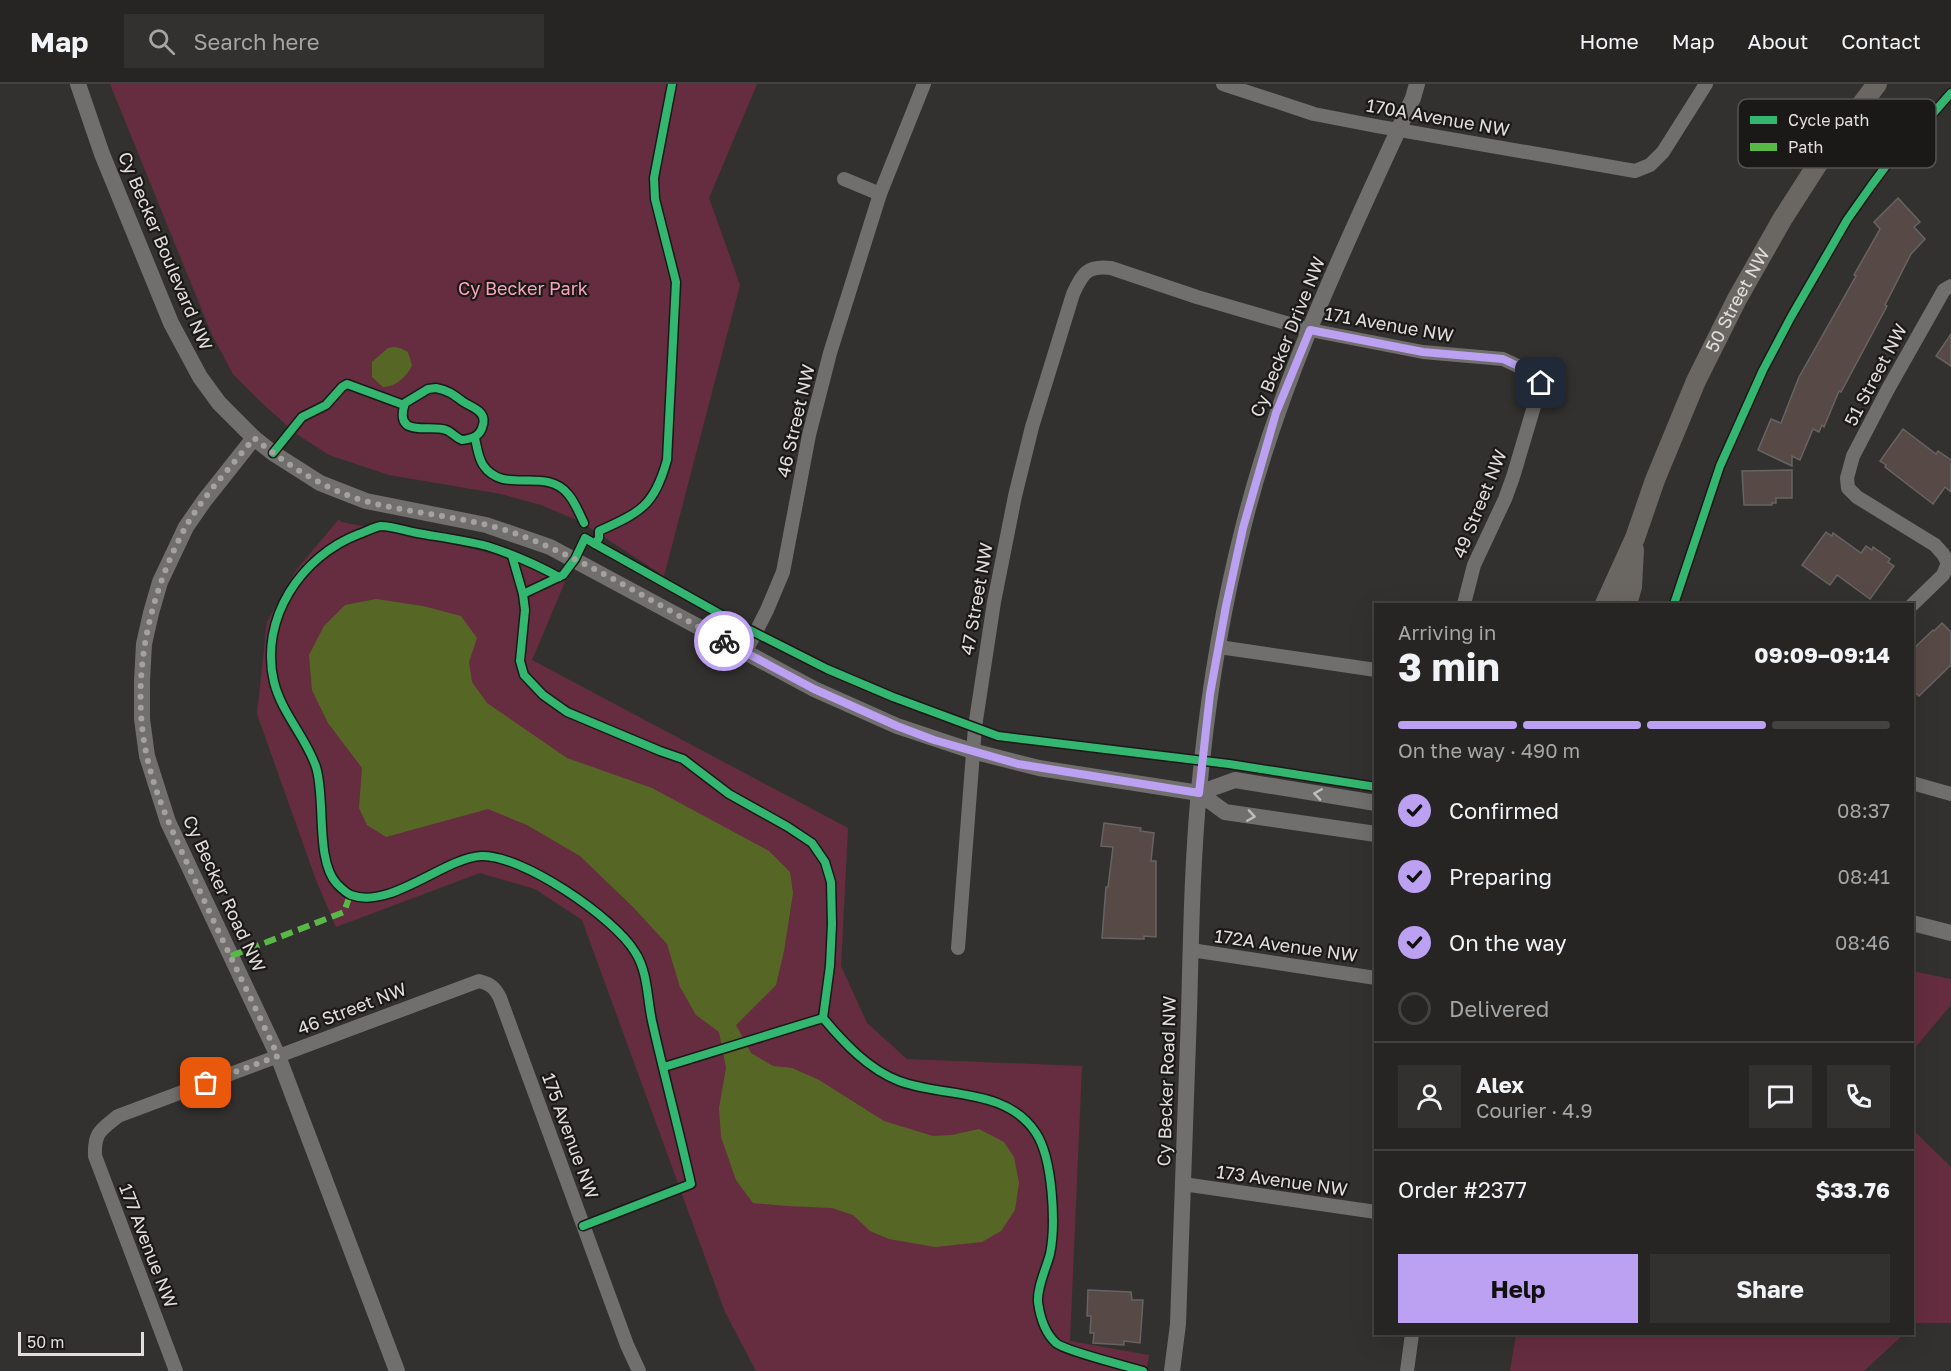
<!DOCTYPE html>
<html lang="en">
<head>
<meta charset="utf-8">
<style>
  :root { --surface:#262523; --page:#323130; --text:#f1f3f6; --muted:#a4a5a6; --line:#424241; --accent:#bca0f2 }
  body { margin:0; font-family:"Golos Text",sans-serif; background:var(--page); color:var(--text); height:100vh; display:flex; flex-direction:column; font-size:22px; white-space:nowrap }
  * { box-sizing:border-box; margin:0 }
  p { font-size:20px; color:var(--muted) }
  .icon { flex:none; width:33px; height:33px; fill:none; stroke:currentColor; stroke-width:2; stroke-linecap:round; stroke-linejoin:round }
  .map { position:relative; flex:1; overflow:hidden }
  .drawer { position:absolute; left:1374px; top:519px; width:540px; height:732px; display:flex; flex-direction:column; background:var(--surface); border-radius:0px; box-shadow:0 6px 24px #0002,0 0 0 2px var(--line) }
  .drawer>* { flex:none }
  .scale { position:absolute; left:18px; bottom:15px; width:126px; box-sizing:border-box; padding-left:6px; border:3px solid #e1dedc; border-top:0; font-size:16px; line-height:21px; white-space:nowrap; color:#e1dedc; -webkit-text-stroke:4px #1b1918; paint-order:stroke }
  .pin { position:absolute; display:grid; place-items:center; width:51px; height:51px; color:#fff; margin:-26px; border-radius:12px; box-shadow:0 3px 9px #0006 }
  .courier { position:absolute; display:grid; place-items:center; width:60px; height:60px; margin:-30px; border:4px solid #bca0f2; border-radius:50%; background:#fff; color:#222; box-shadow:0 2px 8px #0007 }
  .overview em { font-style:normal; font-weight:700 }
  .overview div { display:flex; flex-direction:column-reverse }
  .overview { display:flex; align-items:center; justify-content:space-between; height:102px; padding:0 24px }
  h1 { font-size:39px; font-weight:700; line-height:45px }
  .bar { display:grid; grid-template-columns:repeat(4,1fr); gap:9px 6px; align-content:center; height:72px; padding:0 24px }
  .bar i { height:8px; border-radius:4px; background:var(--line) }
  .bar .current { background:var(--accent) }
  .bar p { grid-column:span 4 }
  .line { display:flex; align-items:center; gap:15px; padding:0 24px; border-top:2px solid var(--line) }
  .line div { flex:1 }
  .round { display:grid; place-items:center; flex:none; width:63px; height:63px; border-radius:0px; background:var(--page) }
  ol { padding:0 24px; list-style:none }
  li { display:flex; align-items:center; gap:18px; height:66px }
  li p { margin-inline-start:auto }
  li .icon { padding:6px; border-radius:50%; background:var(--accent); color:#111; stroke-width:4 }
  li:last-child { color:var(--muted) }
  li i { width:33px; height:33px; border:3px solid var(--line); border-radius:50% }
  .action { display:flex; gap:12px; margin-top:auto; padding:12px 24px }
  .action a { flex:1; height:69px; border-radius:0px; background:var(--accent); color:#111; font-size:24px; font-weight:700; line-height:69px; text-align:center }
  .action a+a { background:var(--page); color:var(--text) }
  header { display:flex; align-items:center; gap:36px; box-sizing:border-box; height:84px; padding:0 30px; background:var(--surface); border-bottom:2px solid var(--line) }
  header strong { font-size:28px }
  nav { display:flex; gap:33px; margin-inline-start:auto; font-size:21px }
  .search { width:420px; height:54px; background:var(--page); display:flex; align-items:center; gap:15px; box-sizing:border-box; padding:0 21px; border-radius:0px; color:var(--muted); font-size:22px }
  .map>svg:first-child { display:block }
</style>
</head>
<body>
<header>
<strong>Map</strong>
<div class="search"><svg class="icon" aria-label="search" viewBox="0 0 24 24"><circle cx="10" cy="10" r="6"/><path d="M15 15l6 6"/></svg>Search here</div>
<nav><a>Home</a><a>Map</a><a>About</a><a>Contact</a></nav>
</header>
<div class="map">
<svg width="1951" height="1287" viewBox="0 0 1951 1287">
  <rect width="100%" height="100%" fill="#33312f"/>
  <g fill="#662d40">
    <path d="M110 0H757L709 114 740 201 664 492 579 437 541 421 501 410 389 391 329 371 295 349 262 319 233 290 212 251Z"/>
    <path d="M339 435 341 438 417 452 515 475 565 498 532 576 848 744 841 882 867 939 907 975 1082 982 1070 1257 1149 1271 1146 1287H756L725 1228 582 836 535 805 480 789 336 843 316 796 257 630 267 538 297 485Z"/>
    <path d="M1912 887 1951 895V921L1913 966Z"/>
    <path d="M1913 1046 1951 1083V1239H1915L1913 1242Z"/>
    <path d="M1516 1250H1904L1864 1287H1510Z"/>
  </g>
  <g fill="#566725">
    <path d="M394 263 400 264 408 268 412 281C407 293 395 303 383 303L372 293V278L388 264Z"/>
    <path d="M376 515 423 522 461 532 477 554 469 578 472 598 487 619 567 674 652 704 769 767 790 788 793 809 784 867 776 901 736 941 751 969 773 982 792 984 819 996 884 1037 933 1052 952 1051 979 1045 1004 1058 1014 1073 1019 1099 1015 1126 1001 1147 982 1158 935 1163 889 1155 870 1147 853 1131 832 1124 787 1122 753 1119 736 1096 721 1053 719 1024 726 984 719 948 696 931 680 903 667 860 634 824 580 772 527 741 488 725 386 753 367 741 359 724 362 684 328 639 312 606 309 571 324 542 345 521Z"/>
  </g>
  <g fill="#574946" stroke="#666463" stroke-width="1.5">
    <path d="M1898 114 1920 138 1914 143 1925 155 1911 170 1885 221 1887 222 1841 308 1839 307 1824 343 1822 341 1819 348 1813 345 1800 376 1792 372V382L1758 366 1771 335 1781 339 1799 293 1856 192 1854 191 1880 145 1874 138Z"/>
    <path d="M1951 250V282L1936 272Z"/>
    <path d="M1903 345 1936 370 1938 367 1951 376V408L1945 403 1933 420 1885 383 1886 381 1880 377Z"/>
    <path d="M1792 386V414H1776V419H1772V421H1744L1742 387Z"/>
    <path d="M1826 448 1832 452 1833 449 1861 469 1866 462 1872 466 1873 463 1890 475 1888 478 1894 482 1870 515 1837 491 1830 501 1802 481Z"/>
    <path d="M1942 539 1951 548V581L1919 612 1912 606V566L1933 546 1934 547Z"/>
    <path d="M1104 739 1141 744 1140 747 1154 749 1151 777H1156V853L1144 852V855L1102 854 1106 803H1108L1113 763 1101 762Z"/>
    <path d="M1088 1206 1131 1208 1132 1216H1143L1140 1259 1124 1257V1261L1093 1259 1094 1249H1090L1091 1232H1087Z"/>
  </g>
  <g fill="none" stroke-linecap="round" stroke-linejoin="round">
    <g stroke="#716f6e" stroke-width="14">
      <path d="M1223 0 1314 30 1376 42 1635 87 1650 81 1663 68 1706 0"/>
      <path d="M844 95 880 110"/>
      <path d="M1912 521 1943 491 1948 479 1943 470 1935 461 1857 413 1848 404 1847 394 1853 372 1888 305 1944 206 1951 202"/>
      <path d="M1219 563 1376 586"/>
      <path d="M745 569 767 526 783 488 809 351 830 269 880 110 924 0"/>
      <path d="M1912 699 1951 710"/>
      <path d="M958 864 975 643 994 518 1015 412 1032 343 1073 210C1082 190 1087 181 1111 184L1197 213 1310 246 1423 268 1503 275 1520 283 1541 299 1513 393 1505 415 1474 481 1464 520"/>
      <path d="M1191 866 1376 894"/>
      <path d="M1183 1100 1376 1128"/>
      <path d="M176 1287 95 1072C94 1048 101 1046 118 1032L479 897C491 900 495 904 500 914L627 1261 639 1287"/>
      <path d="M1407 1287 1412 1250"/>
    </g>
    <g stroke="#716f6e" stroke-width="16">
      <path d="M78 0 102 70 171 239 200 293 219 319 254 354 273 369 320 399 366 417 486 441 550 463 814 605 897 642 972 667 1039 684 1199 709 1235 696 1376 719"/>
      <path d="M254 354 204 417 186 443 160 498 151 529 144 560 142 597V635L147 672 168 738 278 972 397 1287"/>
      <path d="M1199 709 1225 728 1376 750"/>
      <path d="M1912 839 1951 849"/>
      <path d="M1172 1287 1178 1240C1181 1137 1185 1033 1189 929 1191 855 1192 781 1199 707 1207 619 1221 530 1243 444 1280 294 1349 154 1413 14L1417 0"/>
    </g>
    <g stroke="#6a6762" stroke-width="20">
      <path id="s1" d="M1605 520 1635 454 1655 396 1696 297 1737 215 1783 134 1826 67 1877 0"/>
      <path d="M1627 520 1632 503 1634 466"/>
    </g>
    <path stroke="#58b947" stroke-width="6" stroke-dasharray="12 6" stroke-linecap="butt" d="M231 872 344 828 350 811"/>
    <defs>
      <g id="cycleway">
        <path d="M436 304C447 306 453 310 462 317 472 324 489 327 482 344 479 353 471 355 462 356 456 354 452 348 446 346 430 340 393 355 405 319L428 305Z"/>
        <path d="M475 354C477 363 478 373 483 381 504 412 545 382 568 410 575 418 579 429 584 439"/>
        <path d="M273 369 302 333 326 321 342 303 347 300 404 321"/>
        <path d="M595 460 736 539 827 585 893 613 998 652 1229 680 1376 703"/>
        <path d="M512 472 523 510 525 526 520 577 524 591 543 611 567 628 660 667 683 675 729 710 788 743 812 759 825 778 831 798 832 840 830 882 823 934C844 959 868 985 899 997 944 1014 1006 1003 1036 1049 1053 1075 1056 1141 1050 1170 1046 1185 1037 1203 1038 1218 1040 1233 1045 1249 1056 1259 1065 1267 1127 1282 1143 1287"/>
        <path d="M559 493C537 481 512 470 487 462 464 456 440 453 417 449 406 447 392 442 381 442 374 443 365 448 359 450 301 472 259 535 274 598 282 630 306 653 316 683 326 714 315 777 337 800 340 803 346 809 351 811 390 826 444 774 481 772 521 770 614 833 635 868 648 888 647 914 652 937 664 991 679 1046 691 1100L583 1142"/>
        <path d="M523 510 563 491 575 475 585 454 595 460 599 454V447C641 428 654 422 667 376L676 198 655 115 654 94 672 0"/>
        <path d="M1674 520 1720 382 1763 286 1791 233 1847 136 1871 102 1906 55 1923 41 1951 9"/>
        <path d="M664 983 823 934"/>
      </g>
    </defs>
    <use href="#cycleway" stroke="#1b1918" stroke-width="11"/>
    <use href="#cycleway" stroke="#33b770" stroke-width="8"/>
  </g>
  <defs><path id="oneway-chevron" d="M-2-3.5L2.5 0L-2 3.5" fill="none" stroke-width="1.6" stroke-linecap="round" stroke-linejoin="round" transform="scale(1.5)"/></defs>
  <g stroke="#bfbdbb">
    <use href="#oneway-chevron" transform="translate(1318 710) rotate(-171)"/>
    <use href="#oneway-chevron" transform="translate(1251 732) rotate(9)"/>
  </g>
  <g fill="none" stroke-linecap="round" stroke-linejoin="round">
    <path stroke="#a4a19f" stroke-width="6" stroke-dasharray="0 10.8" d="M206 999 278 972C250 912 220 852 193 792 175 753 156 714 147 673 130 596 148 513 185 444 203 412 231 383 254 354 287 381 324 405 365 417 415 431 468 432 517 450 589 477 656 520 724 557"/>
    <path stroke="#bca0f2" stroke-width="8" d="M724 557 814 605 897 642 934 656 1018 680 1199 709 1210 610 1226 522 1243 444 1276 329 1310 246 1423 268 1503 275 1520 283 1541 299"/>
  </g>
  <g text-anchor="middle" stroke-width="4.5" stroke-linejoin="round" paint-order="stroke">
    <g font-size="18" fill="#e1dedc" stroke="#1b1918">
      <text transform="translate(1438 34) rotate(10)" y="6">170A Avenue NW</text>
      <text transform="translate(165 167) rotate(67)" y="6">Cy Becker Boulevard NW</text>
      <text dy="6" stroke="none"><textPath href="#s1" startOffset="332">50 Street NW</textPath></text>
      <text transform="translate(1389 241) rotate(10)" y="6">171 Avenue NW</text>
      <text transform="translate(1288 253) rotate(-68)" y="6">Cy Becker Drive NW</text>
      <text transform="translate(1876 291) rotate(-62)" y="6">51 Street NW</text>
      <text transform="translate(796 337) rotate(-77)" y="6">46 Street NW</text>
      <text transform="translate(1480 420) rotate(-68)" y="6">49 Street NW</text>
      <text transform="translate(977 515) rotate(-80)" y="6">47 Street NW</text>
      <text transform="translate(224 810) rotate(65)" y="6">Cy Becker Road NW</text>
      <text transform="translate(1286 862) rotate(8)" y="6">172A Avenue NW</text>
      <text transform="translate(352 925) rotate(-21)" y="6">46 Street NW</text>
      <text transform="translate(1167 997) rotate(-88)" y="6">Cy Becker Road NW</text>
      <text transform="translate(570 1052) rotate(70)" y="6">175 Avenue NW</text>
      <text transform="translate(1282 1097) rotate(8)" y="6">173 Avenue NW</text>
      <text transform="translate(148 1162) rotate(69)" y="6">177 Avenue NW</text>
    </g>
    <g font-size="18" fill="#f8a3bc" stroke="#1b1918">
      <text x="523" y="211">Cy Becker Park</text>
    </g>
  </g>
  <rect x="1738" y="15" width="198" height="69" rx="9" fill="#1b1918" stroke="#565453" stroke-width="1.5"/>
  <rect x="1750" y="32" width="27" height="8" fill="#33b770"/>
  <rect x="1750" y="59" width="27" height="8" fill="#58b947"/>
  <g font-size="16" fill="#e1dedc">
    <text x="1788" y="42">Cycle path</text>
    <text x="1788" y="69">Path</text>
  </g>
</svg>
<div class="scale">50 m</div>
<div class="pin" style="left:206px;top:999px;background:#ea580c"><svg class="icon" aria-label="bag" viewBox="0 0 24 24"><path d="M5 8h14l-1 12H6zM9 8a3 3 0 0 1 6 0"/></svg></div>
<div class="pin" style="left:1541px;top:299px;background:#1f2937"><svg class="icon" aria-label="home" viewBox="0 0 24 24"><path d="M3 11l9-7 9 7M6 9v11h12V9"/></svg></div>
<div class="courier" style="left:724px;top:557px"><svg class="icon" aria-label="bike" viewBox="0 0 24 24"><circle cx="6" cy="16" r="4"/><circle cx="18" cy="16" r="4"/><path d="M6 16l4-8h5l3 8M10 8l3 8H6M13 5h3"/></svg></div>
<section class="drawer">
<div class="overview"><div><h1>3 min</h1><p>Arriving in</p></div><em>09:09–09:14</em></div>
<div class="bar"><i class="current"></i><i class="current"></i><i class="current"></i><i></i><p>On the way · 490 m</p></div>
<ol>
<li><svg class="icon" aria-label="check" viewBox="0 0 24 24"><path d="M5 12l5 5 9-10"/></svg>Confirmed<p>08:37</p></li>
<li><svg class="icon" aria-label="check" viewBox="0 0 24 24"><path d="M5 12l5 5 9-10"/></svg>Preparing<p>08:41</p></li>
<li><svg class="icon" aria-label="check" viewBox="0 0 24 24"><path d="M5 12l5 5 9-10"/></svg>On the way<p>08:46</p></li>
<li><i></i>Delivered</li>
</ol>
<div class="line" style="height:108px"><a class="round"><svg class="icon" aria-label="person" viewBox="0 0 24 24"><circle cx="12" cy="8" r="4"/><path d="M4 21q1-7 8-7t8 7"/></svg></a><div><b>Alex</b><p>Courier · 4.9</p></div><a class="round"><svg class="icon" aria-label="chat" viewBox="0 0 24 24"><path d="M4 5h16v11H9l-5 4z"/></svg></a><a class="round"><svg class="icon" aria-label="phone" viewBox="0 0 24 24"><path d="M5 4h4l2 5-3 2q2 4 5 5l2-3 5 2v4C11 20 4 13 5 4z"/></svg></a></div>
<div class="line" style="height:78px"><div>Order #2377</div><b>$33.76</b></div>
<div class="action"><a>Help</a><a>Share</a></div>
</section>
</div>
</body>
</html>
